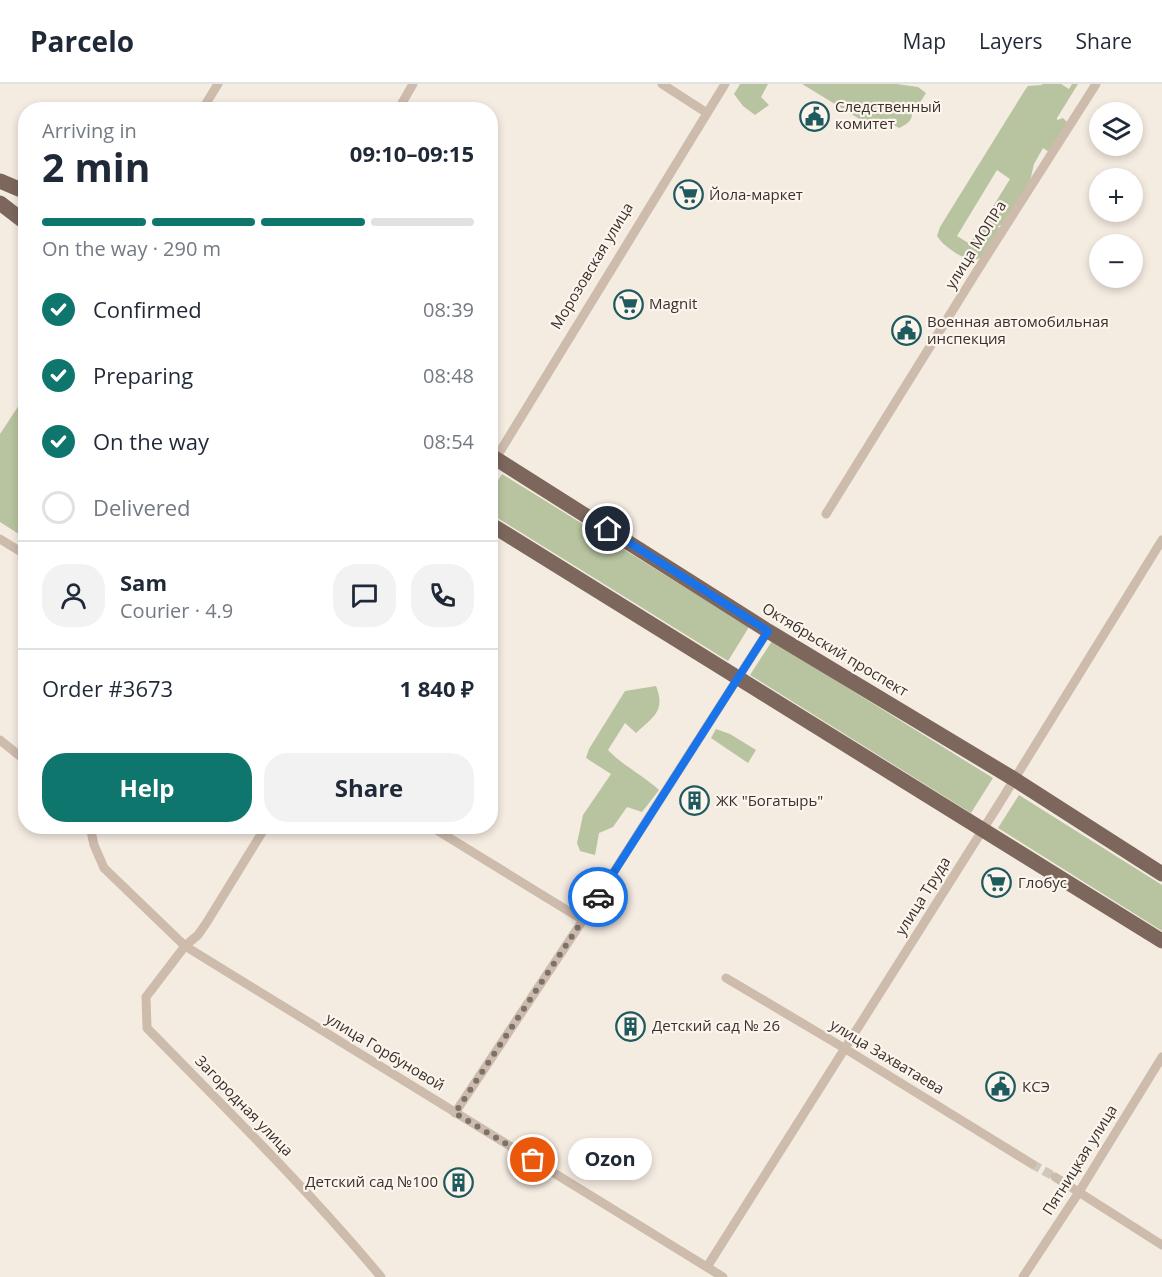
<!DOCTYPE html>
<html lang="en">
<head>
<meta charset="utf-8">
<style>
  :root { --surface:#fff; --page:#f2f2f3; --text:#1f2937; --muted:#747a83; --line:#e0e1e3; --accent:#0f766e }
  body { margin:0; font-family:"Open Sans",sans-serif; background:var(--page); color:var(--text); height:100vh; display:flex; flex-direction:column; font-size:22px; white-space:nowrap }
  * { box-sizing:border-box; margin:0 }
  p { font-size:20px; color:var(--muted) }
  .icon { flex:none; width:33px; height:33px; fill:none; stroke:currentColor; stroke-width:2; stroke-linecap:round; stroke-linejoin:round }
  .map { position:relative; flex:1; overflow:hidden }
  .side { position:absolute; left:18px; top:18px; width:480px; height:732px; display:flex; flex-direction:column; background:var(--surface); border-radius:24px; box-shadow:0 3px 9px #0003 }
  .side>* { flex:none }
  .fabs { position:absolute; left:1089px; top:18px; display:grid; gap:12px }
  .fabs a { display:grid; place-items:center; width:54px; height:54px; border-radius:50%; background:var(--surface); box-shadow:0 3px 9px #0003; font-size:30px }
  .pin { position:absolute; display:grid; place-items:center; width:51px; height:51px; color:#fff; margin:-26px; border:3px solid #fff; border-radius:50%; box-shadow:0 2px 6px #0007 }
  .courier { position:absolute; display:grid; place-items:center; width:60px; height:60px; margin:-30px; border:4px solid #1a73e8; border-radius:50%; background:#fff; color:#222; box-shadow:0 2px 8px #0007 }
  .bubble { position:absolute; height:42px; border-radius:21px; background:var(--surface); box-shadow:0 3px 9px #0003; font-size:20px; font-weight:700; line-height:42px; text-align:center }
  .summary em { font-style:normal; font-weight:700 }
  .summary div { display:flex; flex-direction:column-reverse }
  .summary { display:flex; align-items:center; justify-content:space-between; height:102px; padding:0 24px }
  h1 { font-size:39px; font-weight:700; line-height:45px }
  .bar { display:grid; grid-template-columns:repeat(4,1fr); gap:9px 6px; align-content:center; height:72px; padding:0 24px }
  .bar i { height:8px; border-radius:4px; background:var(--line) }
  .bar .current { background:var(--accent) }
  .bar p { grid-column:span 4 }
  .line { display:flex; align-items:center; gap:15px; padding:0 24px; border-top:2px solid var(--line) }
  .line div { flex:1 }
  .round { display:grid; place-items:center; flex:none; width:63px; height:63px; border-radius:24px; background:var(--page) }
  ol { padding:0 24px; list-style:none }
  li { display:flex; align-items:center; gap:18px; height:66px }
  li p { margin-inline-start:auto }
  li .icon { padding:6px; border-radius:50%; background:var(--accent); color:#fff; stroke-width:4 }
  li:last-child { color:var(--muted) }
  li i { width:33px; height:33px; border:3px solid var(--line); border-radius:50% }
  .action { display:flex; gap:12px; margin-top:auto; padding:12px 24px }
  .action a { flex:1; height:69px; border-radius:24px; background:var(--accent); color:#fff; font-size:24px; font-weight:700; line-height:69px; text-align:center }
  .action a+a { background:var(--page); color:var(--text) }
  header { display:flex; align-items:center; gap:36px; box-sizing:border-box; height:84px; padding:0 30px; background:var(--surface); border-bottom:2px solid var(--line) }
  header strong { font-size:28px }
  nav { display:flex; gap:33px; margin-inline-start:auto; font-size:21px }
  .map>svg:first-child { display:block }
</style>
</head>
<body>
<header>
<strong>Parcelo</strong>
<nav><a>Map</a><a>Layers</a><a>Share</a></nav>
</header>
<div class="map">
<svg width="1162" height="1193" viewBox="0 0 1162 1193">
  <rect width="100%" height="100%" fill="#f4ebe1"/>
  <g fill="#b8c4a0" fill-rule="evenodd">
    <path d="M740 0H768L761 13 769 21 755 31 743 22 734 10Z"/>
    <path d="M802 0H897L918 3 926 9 919 20H910C914 34 912 38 899 44L884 35 871 42Z"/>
    <path d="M1043 0H1061L1069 5 1072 0H1078L1057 34V36L1063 34 1068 39 1049 68 1043 64 1034 80 1030 97 1004 140 998 142 1000 147C994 155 988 169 980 174 968 181 943 162 937 152L940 143 1025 6 1028 2 1041 1ZM997 86 1010 95 970 160 957 152Z"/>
    <path d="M25 312 26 454H25L0 438V350Z"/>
    <path d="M502 390 749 543 728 577 491 430 490 409Z"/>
    <path d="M772 557 993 694 971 729 750 591Z"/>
    <path d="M656 602C666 627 653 633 636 649L625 639 608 666C623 682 643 691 659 706L642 728 627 723 613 743 599 749 595 771 580 767 577 759 583 731 611 690 586 674 589 665 625 607Z"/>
    <path d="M716 645 730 650 756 666 748 679 711 654Z"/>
    <path d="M1019 711 1162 801V847L998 744Z"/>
  </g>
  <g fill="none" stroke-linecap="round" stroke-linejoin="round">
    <path stroke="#cfc6bd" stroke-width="9" stroke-dasharray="9 4.5" stroke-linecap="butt" d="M1032 1080 1055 1093"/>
    <g stroke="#cdbbac" stroke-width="9">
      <path d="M662 0 707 29"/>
      <path d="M202 26 218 0"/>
      <path d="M398 26 413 0"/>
      <path d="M496 374 725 0"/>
      <path d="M826 430 977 187 1096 0"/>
      <path d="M0 455 26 471"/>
      <path d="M0 656 26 677"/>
      <path d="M90 742 94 761 104 784 185 862 723 1193"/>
      <path d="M266 742 207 838 198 851 185 862 146 913 147 944C226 1025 308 1105 381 1193"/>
      <path d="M430 742 583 836"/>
      <path d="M726 894 844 964 1032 1080"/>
      <path d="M455 1029 583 836 768 547"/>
      <path d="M1055 1093 1162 1161"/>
      <path d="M707 1183 999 720 1162 456"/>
      <path d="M1023 1193 1079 1108 1162 973"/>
    </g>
    <g stroke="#7d675c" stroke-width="15">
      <path d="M0 97 26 108"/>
      <path d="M0 119 26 139"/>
      <path d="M490 371 768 547 1014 695 1162 790"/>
      <path d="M490 440 1162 857"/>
    </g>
  </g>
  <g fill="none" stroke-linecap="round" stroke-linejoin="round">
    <path stroke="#7c716b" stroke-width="6" stroke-dasharray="0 10.8" d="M533 1076 455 1029 598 813"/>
    <path stroke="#1a73e8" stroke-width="8" d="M598 813 768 547 608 445"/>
  </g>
  <defs>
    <symbol id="civic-ring" viewBox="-11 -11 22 22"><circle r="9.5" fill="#fbf5ee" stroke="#1f5a5e" stroke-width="1.5"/><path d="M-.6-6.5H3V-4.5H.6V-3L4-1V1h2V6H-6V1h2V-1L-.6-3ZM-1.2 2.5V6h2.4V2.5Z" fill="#1f5a5e"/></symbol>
    <symbol id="supermarket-ring" viewBox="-11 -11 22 22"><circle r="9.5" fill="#fbf5ee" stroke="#1f5a5e" stroke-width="1.5"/><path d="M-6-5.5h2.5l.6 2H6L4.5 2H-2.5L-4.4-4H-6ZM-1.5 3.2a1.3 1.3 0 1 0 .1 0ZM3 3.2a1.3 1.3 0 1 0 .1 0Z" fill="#1f5a5e"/></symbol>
    <symbol id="building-ring" viewBox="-11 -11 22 22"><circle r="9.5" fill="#fbf5ee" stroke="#1f5a5e" stroke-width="1.5"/><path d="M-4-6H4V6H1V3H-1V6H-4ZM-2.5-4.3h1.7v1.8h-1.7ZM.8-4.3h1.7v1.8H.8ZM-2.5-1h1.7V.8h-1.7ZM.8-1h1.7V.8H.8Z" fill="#1f5a5e"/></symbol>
  </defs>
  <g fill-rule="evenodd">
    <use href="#civic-ring" x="798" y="16" width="33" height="33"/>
    <use href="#supermarket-ring" x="672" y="94" width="33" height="33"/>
    <use href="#supermarket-ring" x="612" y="204" width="33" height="33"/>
    <use href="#civic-ring" x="890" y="230" width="33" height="33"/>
    <use href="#building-ring" x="678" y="700" width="33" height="33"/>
    <use href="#supermarket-ring" x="980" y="782" width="33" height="33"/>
    <use href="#building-ring" x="614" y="926" width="33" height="33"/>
    <use href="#civic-ring" x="984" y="986" width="33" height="33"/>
    <use href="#building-ring" x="442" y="1082" width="33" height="33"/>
  </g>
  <g text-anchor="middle" stroke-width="4.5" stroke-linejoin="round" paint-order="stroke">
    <g font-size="15" fill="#3b302b" stroke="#fbf5ee" text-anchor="start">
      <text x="835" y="28">Следственный<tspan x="835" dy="17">комитет</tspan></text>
      <text x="709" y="116">Йола-маркет</text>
      <text x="649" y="225">Magnit</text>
      <text x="927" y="243">Военная автомобильная<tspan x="927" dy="17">инспекция</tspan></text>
      <text x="716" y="722">ЖК "Богатырь"</text>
      <text x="1018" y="804">Глобус</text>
      <text x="652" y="947">Детский сад № 26</text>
      <text x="1022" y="1008">КСЭ</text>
      <text x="438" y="1103" text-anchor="end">Детский сад №100</text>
    </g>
    <g font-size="15" fill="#3b302b" stroke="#fbf5ee">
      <text transform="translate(976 161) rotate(-58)" y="5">улица МОПРа</text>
      <text transform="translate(592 182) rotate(-59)" y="5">Морозовская улица</text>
      <text transform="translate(835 566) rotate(31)" y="5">Октябрьский проспект</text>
      <text transform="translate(923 812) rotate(-58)" y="5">улица Труда</text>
      <text transform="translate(385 968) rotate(31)" y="5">улица Горбуновой</text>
      <text transform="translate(887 973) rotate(31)" y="5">улица Захватаева</text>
      <text transform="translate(244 1022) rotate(46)" y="5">Загородная улица</text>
      <text transform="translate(1080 1076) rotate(-58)" y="5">Пятницкая улица</text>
    </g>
  </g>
</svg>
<div class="fabs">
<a><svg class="icon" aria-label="layers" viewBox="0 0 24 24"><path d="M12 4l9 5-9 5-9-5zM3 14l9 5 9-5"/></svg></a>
<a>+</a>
<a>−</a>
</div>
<div class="pin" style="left:533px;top:1076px;background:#ea580c"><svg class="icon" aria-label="bag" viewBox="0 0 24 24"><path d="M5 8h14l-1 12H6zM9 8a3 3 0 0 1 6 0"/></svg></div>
<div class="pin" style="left:608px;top:445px;background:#1f2937"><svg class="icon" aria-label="home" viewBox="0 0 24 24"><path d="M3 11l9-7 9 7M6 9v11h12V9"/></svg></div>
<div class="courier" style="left:598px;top:813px"><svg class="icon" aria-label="car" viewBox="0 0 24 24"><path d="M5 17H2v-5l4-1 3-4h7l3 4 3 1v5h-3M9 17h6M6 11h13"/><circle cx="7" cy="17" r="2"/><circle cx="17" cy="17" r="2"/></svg></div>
<div class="bubble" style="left:568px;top:1054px;width:84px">Ozon</div>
<section class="side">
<div class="summary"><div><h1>2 min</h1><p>Arriving in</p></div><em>09:10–09:15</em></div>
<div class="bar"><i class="current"></i><i class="current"></i><i class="current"></i><i></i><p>On the way · 290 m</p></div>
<ol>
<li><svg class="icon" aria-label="check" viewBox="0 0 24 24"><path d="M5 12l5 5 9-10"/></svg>Confirmed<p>08:39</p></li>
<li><svg class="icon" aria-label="check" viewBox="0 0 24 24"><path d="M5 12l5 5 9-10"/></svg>Preparing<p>08:48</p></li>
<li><svg class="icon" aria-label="check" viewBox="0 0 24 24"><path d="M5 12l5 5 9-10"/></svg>On the way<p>08:54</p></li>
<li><i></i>Delivered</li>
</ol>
<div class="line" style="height:108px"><a class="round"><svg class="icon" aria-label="person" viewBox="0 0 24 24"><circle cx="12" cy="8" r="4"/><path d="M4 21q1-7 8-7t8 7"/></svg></a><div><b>Sam</b><p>Courier · 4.9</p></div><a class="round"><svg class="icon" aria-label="chat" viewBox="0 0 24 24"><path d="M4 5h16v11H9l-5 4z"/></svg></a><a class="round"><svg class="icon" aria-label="phone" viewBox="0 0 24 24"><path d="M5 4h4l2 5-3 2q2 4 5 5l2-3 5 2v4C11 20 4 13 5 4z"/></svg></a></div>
<div class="line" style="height:78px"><div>Order #3673</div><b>1 840 ₽</b></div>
<div class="action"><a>Help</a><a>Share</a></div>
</section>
</div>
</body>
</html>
